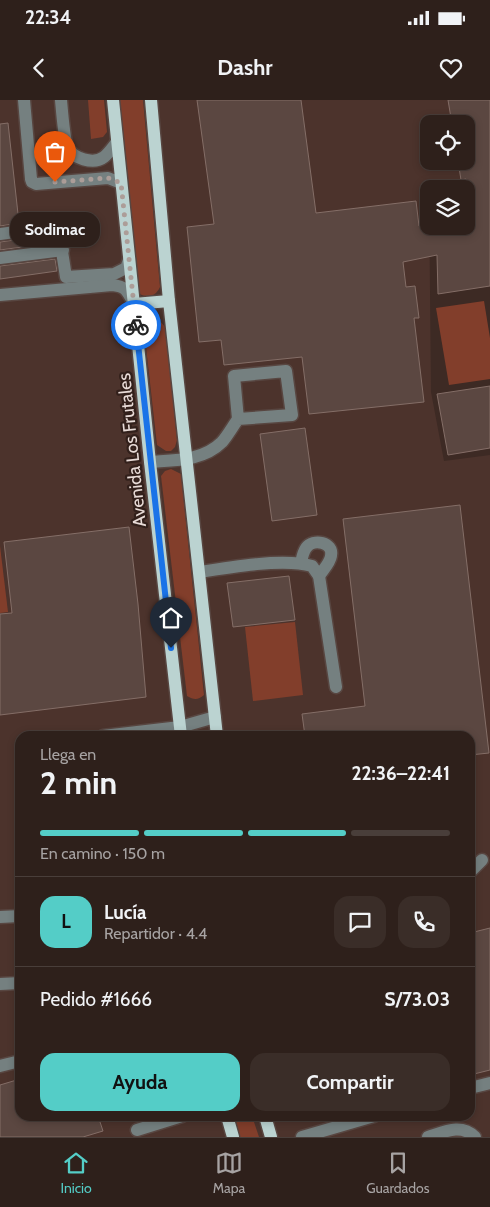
<!DOCTYPE html>
<html lang="es">
<head>
<meta charset="utf-8">
<style>
  :root { --surface:#2e201b; --page:#3a2d28; --text:#f1f3f6; --muted:#a7a3a3; --line:#493e3a; --accent:#54cdc7 }
  body { margin:0; font-family:Cabin,sans-serif; background:var(--page); color:var(--text); height:100vh; display:flex; flex-direction:column; font-size:19px; white-space:nowrap }
  * { box-sizing:border-box; margin:0 }
  p { font-size:16px; color:var(--muted) }
  .icon { flex:none; width:28px; height:28px; fill:none; stroke:currentColor; stroke-width:2; stroke-linecap:round; stroke-linejoin:round }
  .map { position:relative; flex:1; overflow:hidden }
  .sheet { position:absolute; left:15px; top:631px; width:460px; height:390px; display:flex; flex-direction:column; background:var(--surface); border-radius:15px; box-shadow:0 2px 8px #0003,0 0 0 1px var(--line) }
  .sheet>* { flex:none }
  .buttons { position:absolute; left:420px; top:15px; display:grid; gap:10px }
  .buttons a { display:grid; place-items:center; width:55px; height:55px; border-radius:10px; background:var(--surface); box-shadow:0 2px 8px #0003,0 0 0 1px var(--line); font-size:25px }
  .pin { position:absolute; display:grid; place-items:center; width:42px; height:42px; color:#fff; margin:-51px -21px; border-radius:50% 50% 50% 0; rotate:-45deg; box-shadow:0 0 5px #0007 }
  .pin .icon { rotate:45deg }
  .courier { position:absolute; display:grid; place-items:center; width:50px; height:50px; margin:-25px; border:4px solid #1a73e8; border-radius:50%; background:#fff; color:#222; box-shadow:0 1px 6px #0007 }
  .bubble { position:absolute; height:35px; border-radius:15px; background:var(--surface); box-shadow:0 2px 8px #0003,0 0 0 1px var(--line); font-size:16px; font-weight:700; line-height:35px; text-align:center }
  .summary em { font-style:normal; font-weight:700 }
  .summary div { display:flex; flex-direction:column-reverse }
  .summary { display:flex; align-items:center; justify-content:space-between; height:85px; padding:0 25px }
  h1 { font-size:32px; font-weight:700; line-height:38px }
  .bar { display:grid; grid-template-columns:repeat(4,1fr); gap:8px 5px; align-content:center; height:60px; padding:0 25px }
  .bar i { height:6px; border-radius:4px; background:var(--line) }
  .bar .on { background:var(--accent) }
  .bar p { grid-column:span 4 }
  .line { display:flex; align-items:center; gap:12px; padding:0 25px; border-top:1px solid var(--line) }
  .line div { flex:1 }
  .round { display:grid; place-items:center; flex:none; width:52px; height:52px; border-radius:15px; background:var(--page) }
  .action { display:flex; gap:10px; margin-top:auto; padding:10px 25px }
  .action a { flex:1; height:58px; border-radius:15px; background:var(--accent); color:#111; font-size:20px; font-weight:700; line-height:58px; text-align:center }
  .action a+a { background:var(--page); color:var(--text) }
  .status { display:flex; justify-content:space-between; align-items:center; height:35px; padding:0 25px; background:var(--surface); direction:ltr }
  .status svg { height:14px; fill:currentColor }
  header { display:flex; justify-content:space-between; align-items:center; height:65px; padding:0 25px; background:var(--surface); font-size:22px; font-weight:700 }
  .dock { display:flex; justify-content:space-around; align-items:center; height:70px; border-top:1px solid var(--line); background:var(--surface); font-size:14px; color:var(--muted) }
  .dock a { display:grid; justify-items:center; gap:2px }
  .dock .on { color:var(--accent) }
  .map>svg:first-child { display:block }
</style>
</head>
<body>
<div class="status"><b>22:34</b><svg viewBox="0 0 49 12"><path d="M0 12V9h3v3zM5 12V6h3v6zM10 12V3h3v9zM15 12V0h3v12zM26 1h20v11H26zM47 4h2v5h-2z"/></svg></div>
<header><svg class="icon" aria-label="back" viewBox="0 0 24 24"><path d="M15 5l-7 7 7 7"/></svg>Dashr<svg class="icon" aria-label="heart" viewBox="0 0 24 24"><path d="M12 20l-8-8c-3-5 5-10 8-4 3-6 11-1 8 4z"/></svg></header>
<div class="map">
<svg width="490" height="1037" viewBox="0 0 490 1037">
  <rect width="100%" height="100%" fill="#3d2a24"/>
  <path fill="#4c332c" fill-rule="evenodd" d="M0 0H490V82L446 89H429L431 292 444 361 490 355V1037H0ZM429 24H466V61H429ZM20 636H470V1016H20Z"/>
  <g fill="#823e2b">
    <path d="M88 0H104L107 32 103 37 91 39Z"/>
    <path d="M119 0H143L160 187C155 197 148 199 138 193Z"/>
    <path d="M484 201 490 238V279L449 285 436 208Z"/>
    <path d="M159 220 166 228 177 340 175 347 171 351H166L157 345 144 229C148 223 151 221 159 220Z"/>
    <path d="M171 369 181 374 204 595C198 600 194 600 187 596L161 376 165 371Z"/>
    <path d="M0 446 8 512 0 513Z"/>
    <path d="M295 522 303 595 253 601 245 527Z"/>
    <path d="M237 1016H252L259 1037H240L236 1021Z"/>
  </g>
  <g fill="#5b4741" stroke="#846e67">
    <path d="M197 0H301L316 113 416 101 419 126H466V79L461 80 458 61H466V24H452L448 0H490V186L438 194 437 155 403 162 406 187 415 186 419 218H414L424 302 309 314 302 257 224 265 221 240 199 242 187 127 214 124Z"/>
    <path d="M8 23 19 123 0 126V24Z"/>
    <path d="M51 135 52 143 0 150V142Z"/>
    <path d="M55 159 57 171 0 179V166Z"/>
    <path d="M490 286V348L448 355 437 294Z"/>
    <path d="M305 328 317 415 272 421 260 334Z"/>
    <path d="M460 405 489 653 470 655V636H305L302 614 365 606 343 419Z"/>
    <path d="M129 427 138 504 146 597 0 615V514L12 513 4 442Z"/>
    <path d="M289 476 295 520 233 527 227 483Z"/>
    <path d="M490 828V970L470 975V833Z"/>
    <path d="M20 979V1016H98L103 1031 83 1037H0V985Z"/>
  </g>
  <g fill="none" stroke-linecap="round" stroke-linejoin="round">
    <defs>
      <g id="minor">
        <path d="M24 0 31 79 32 82 36 84 108 78 121 83"/>
        <path d="M61 0C62 11 64 37 67 46 72 59 94 65 104 57 109 53 113 47 117 42"/>
        <path d="M0 134 58 126 66 177 114 174 126 168 129 160"/>
        <path d="M0 158 63 150"/>
        <path d="M0 195 112 185C125 186 127 190 133 202"/>
        <path d="M150 362C175 360 203 361 222 342 228 335 233 326 238 319L234 276 286 271 292 315 238 319"/>
        <path d="M301 463C302 458 303 452 306 448 313 438 334 442 331 456 330 463 323 470 319 476"/>
        <path d="M200 472C230 467 284 458 312 466L319 476 336 587"/>
        <path d="M103 636 180 627 215 617"/>
        <path d="M470 772 482 760"/>
        <path d="M0 817 20 816"/>
        <path d="M0 884 20 883"/>
        <path d="M0 966 20 961"/>
        <path d="M470 988 490 983"/>
        <path d="M137 1030 182 1016"/>
        <path d="M302 1037 374 1016"/>
        <path d="M428 1037C444 1032 461 1023 475 1037"/>
      </g>
      <g id="major">
        <path d="M113 0 150 362 181 636"/>
        <path d="M151 0 169 201 217 636"/>
        <path d="M134 204 169 201"/>
        <path d="M227 1016 233 1037"/>
        <path d="M265 1016 271 1037"/>
      </g>
    </defs>
    <use href="#minor" stroke="#584641" stroke-width="15"/>
    <use href="#major" stroke="#584641" stroke-width="15"/>
    <use href="#minor" stroke="#758080" stroke-width="12"/>
    <use href="#major" stroke="#bbd3d1" stroke-width="12"/>
  </g>
  <g fill="none" stroke-linecap="round" stroke-linejoin="round">
    <path stroke="#ac9d98" stroke-width="5" stroke-dasharray="0 9" d="M55 82 108 78 121 83 136 225"/>
    <path stroke="#1a73e8" stroke-width="6" d="M136 225 171 548"/>
  </g>
  <g text-anchor="middle" stroke-width="4.5" stroke-linejoin="round" paint-order="stroke">
    <g font-size="18" fill="#e8dbd7" stroke="#32201b">
      <text transform="translate(132 350) rotate(-96)" y="6">Avenida Los Frutales</text>
    </g>
  </g>
</svg>
<div class="buttons">
<a><svg class="icon" aria-label="locate" viewBox="0 0 24 24"><circle cx="12" cy="12" r="6"/><path d="M12 2v4M12 18v4M2 12h4M18 12h4"/></svg></a>
<a><svg class="icon" aria-label="layers" viewBox="0 0 24 24"><path d="M12 4l9 5-9 5-9-5zM3 14l9 5 9-5"/></svg></a>
</div>
<div class="pin" style="left:55px;top:82px;background:#ea580c"><svg class="icon" aria-label="bag" viewBox="0 0 24 24"><path d="M5 8h14l-1 12H6zM9 8a3 3 0 0 1 6 0"/></svg></div>
<div class="pin" style="left:171px;top:548px;background:#1f2937"><svg class="icon" aria-label="home" viewBox="0 0 24 24"><path d="M3 11l9-7 9 7M6 9v11h12V9"/></svg></div>
<div class="courier" style="left:136px;top:225px"><svg class="icon" aria-label="bike" viewBox="0 0 24 24"><circle cx="6" cy="16" r="4"/><circle cx="18" cy="16" r="4"/><path d="M6 16l4-8h5l3 8M10 8l3 8H6M13 5h3"/></svg></div>
<div class="bubble" style="left:10px;top:112px;width:90px">Sodimac</div>
<section class="sheet">
<div class="summary"><div><h1>2 min</h1><p>Llega en</p></div><em>22:36–22:41</em></div>
<div class="bar"><i class="on"></i><i class="on"></i><i class="on"></i><i></i><p>En camino · 150 m</p></div>
<div class="line" style="height:90px"><b class="round" style="background:var(--accent);color:#111">L</b><div><b>Lucía</b><p>Repartidor · 4.4</p></div><a class="round"><svg class="icon" aria-label="chat" viewBox="0 0 24 24"><path d="M4 5h16v11H9l-5 4z"/></svg></a><a class="round"><svg class="icon" aria-label="phone" viewBox="0 0 24 24"><path d="M5 4h4l2 5-3 2q2 4 5 5l2-3 5 2v4C11 20 4 13 5 4z"/></svg></a></div>
<div class="line" style="height:65px"><div>Pedido #1666</div><b>S/73.03</b></div>
<div class="action"><a>Ayuda</a><a>Compartir</a></div>
</section>
</div>
<nav class="dock">
<a class="on"><svg class="icon" aria-label="home" viewBox="0 0 24 24"><path d="M3 11l9-7 9 7M6 9v11h12V9"/></svg>Inicio</a>
<a><svg class="icon" aria-label="map" viewBox="0 0 24 24"><path d="M3 6l6-2 6 2 6-2v14l-6 2-6-2-6 2zM9 4v14M15 6v14"/></svg>Mapa</a>
<a><svg class="icon" aria-label="saved" viewBox="0 0 24 24"><path d="M7 4h10v16l-5-4-5 4z"/></svg>Guardados</a>
</nav>
</body>
</html>
